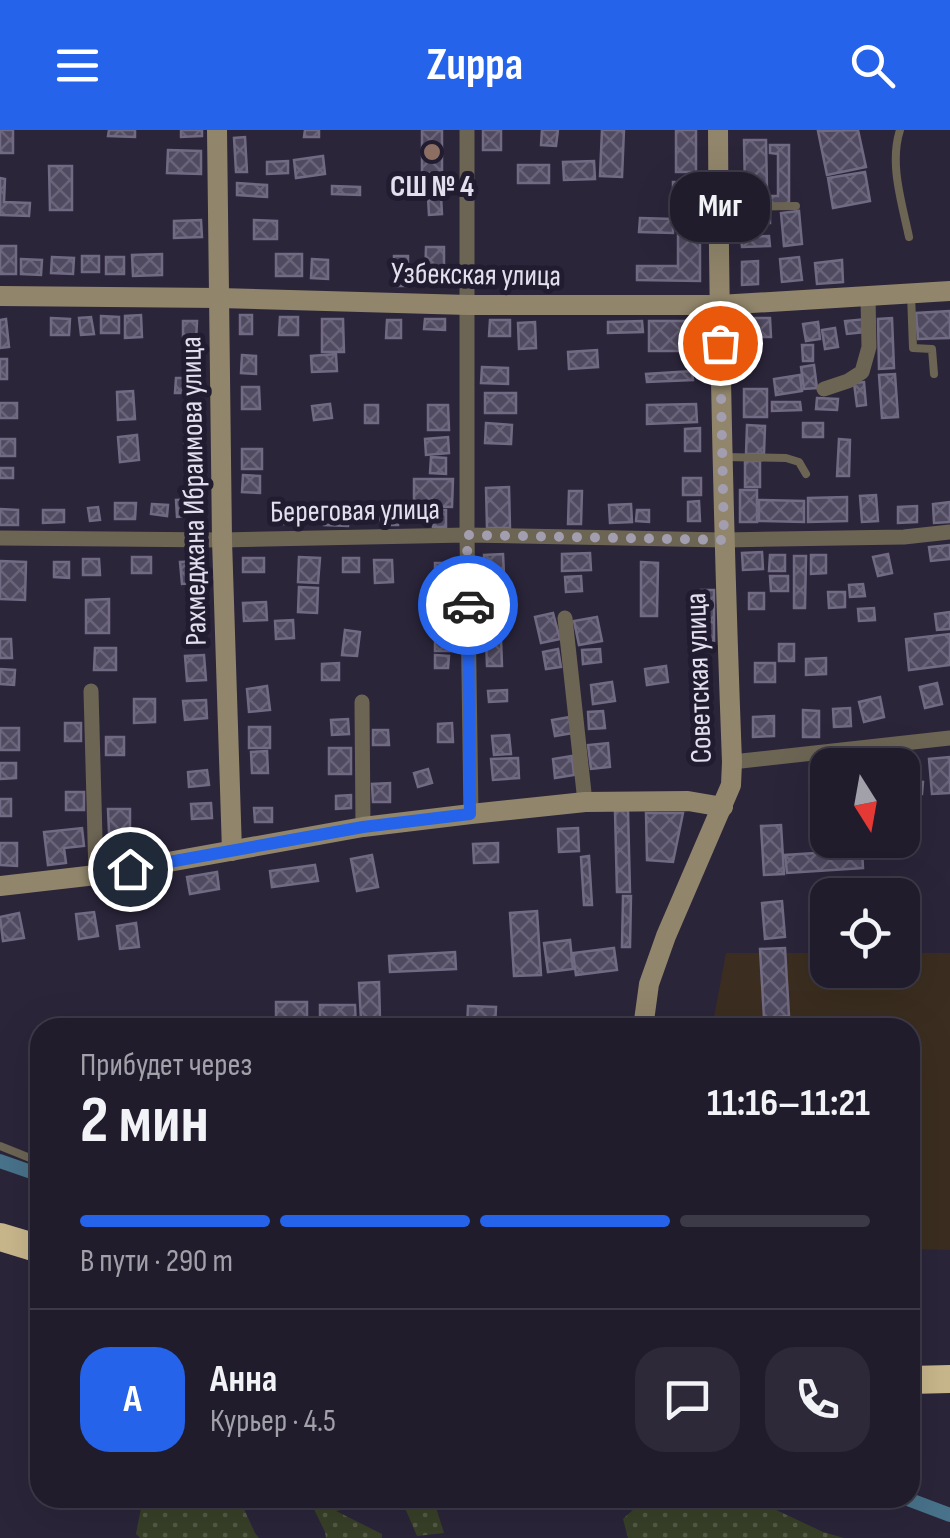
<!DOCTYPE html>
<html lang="ru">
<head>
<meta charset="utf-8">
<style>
  :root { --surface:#201c2c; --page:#2d2938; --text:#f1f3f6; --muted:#a2a1a9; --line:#3d3a48; --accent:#2563eb }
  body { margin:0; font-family:"Sofia Sans Condensed",sans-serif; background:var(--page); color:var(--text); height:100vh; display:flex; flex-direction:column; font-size:38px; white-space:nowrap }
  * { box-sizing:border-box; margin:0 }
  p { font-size:32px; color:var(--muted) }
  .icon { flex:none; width:55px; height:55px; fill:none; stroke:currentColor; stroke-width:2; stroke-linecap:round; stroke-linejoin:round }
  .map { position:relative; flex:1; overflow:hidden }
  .drawer { position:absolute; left:30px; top:888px; width:890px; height:490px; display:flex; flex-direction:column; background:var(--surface); border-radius:30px; box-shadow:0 10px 40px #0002,0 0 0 2px var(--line) }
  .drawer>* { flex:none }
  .needle { width:65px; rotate:169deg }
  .buttons { position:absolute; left:810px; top:618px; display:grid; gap:20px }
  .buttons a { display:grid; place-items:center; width:110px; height:110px; border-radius:20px; background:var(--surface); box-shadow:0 10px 40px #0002,0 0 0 2px var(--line); font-size:50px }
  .pin { position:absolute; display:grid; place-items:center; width:85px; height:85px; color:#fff; margin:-42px; border:5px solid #fff; border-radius:50%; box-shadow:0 2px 10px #0007 }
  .courier { position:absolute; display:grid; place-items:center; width:100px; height:100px; margin:-50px; border:8px solid #2563eb; border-radius:50%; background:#fff; color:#222; box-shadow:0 2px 12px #0007 }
  .bubble { position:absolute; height:70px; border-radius:30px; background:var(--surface); box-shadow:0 10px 40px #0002,0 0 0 2px var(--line); font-size:32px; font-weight:700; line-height:70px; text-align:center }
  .overview em { font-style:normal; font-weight:700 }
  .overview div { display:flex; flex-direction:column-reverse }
  .overview { display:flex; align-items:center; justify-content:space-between; height:170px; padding:0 50px }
  h1 { font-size:65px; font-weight:700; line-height:75px }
  .bar { display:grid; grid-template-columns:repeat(4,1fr); gap:15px 10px; align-content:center; height:120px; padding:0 50px }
  .bar i { height:12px; border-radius:8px; background:var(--line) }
  .bar .on { background:var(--accent) }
  .bar p { grid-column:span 4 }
  .line { display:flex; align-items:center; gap:25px; padding:0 50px; border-top:2px solid var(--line) }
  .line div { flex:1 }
  .round { display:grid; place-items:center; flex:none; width:105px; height:105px; border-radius:30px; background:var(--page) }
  header { display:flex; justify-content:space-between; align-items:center; height:130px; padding:0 50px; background:var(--accent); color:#fff; font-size:45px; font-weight:700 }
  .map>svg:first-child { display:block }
</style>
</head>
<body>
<header><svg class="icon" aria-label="menu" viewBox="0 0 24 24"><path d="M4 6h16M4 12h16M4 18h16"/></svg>Zuppa<svg class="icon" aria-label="search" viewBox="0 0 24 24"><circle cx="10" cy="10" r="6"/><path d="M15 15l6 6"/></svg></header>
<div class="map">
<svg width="950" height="1408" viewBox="0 0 950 1408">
  <defs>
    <pattern id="grass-dots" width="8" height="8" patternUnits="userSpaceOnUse" patternTransform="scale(2.5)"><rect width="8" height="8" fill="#394028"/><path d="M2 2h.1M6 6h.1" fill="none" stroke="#565b48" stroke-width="1.8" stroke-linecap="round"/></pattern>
    <pattern id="building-cross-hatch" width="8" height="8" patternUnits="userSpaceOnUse" patternTransform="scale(2.5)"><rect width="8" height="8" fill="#504a61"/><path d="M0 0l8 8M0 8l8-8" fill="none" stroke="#696478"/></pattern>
  </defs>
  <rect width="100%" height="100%" fill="#2b253a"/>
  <path fill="#3b2e20" d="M726 823H827L828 840H902L903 823H950V1120L910 1119V898H712Z"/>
  <g fill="url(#grass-dots)">
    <path d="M143 1368H239L255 1403 259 1408H140L136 1404Z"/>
    <path d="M293 1368H433L444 1403 417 1406 405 1378 365 1375 336 1381 382 1404V1408H326L325 1402 311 1373Z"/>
    <path d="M646 1368H751L823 1402 844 1408H628L623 1389Z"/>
  </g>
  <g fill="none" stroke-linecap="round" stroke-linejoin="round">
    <g stroke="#48738b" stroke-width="14">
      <path d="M0 1031 40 1045"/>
      <path d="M905 1368 950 1385"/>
    </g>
  </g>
  <g fill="url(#building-cross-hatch)" stroke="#706a83" stroke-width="2.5">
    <rect x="0" y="0" width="13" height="23"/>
    <path d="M109 0H135V7L108 6Z"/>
    <path d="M181 0H202V6L181 7Z"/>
    <path d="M305 0H319V7H304Z"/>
    <rect x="422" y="0" width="20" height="43"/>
    <rect x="483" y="0" width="18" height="20"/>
    <path d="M542 0H558L556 16 541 15Z"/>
    <path d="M602 0H624L622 47 600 46Z"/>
    <rect x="676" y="0" width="20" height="42"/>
    <path d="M858 0 866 37 827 45 818 1Z"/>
    <path d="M245 7 247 42H236L234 8Z"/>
    <path d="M744 10H766L767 59H745Z"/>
    <path d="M770 15H789V74H743L744 66H778V24L770 23Z"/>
    <path d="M168 20 201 21V44L167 43Z"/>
    <path d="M323 26 325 44 296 48 294 30Z"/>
    <path d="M288 31V43L267 44V32Z"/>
    <path d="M594 31 595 49 564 50 563 32Z"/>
    <rect x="518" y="35" width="31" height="18"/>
    <path d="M49 36H72V80H50Z"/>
    <path d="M865 42 870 71 833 78 828 48Z"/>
    <path d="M0 48 5 49 4 72 30 73 29 86 0 85Z"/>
    <path d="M673 52 702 53 701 74 673 73Z"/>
    <path d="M237 53 267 55V67L237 65Z"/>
    <path d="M332 56 360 57V65L332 64Z"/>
    <path d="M441 66 442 84 429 85 428 67Z"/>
    <path d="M799 81 802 114 784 116 781 83Z"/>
    <rect x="743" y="82" width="27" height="11"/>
    <path d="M640 88 673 89V103L639 102Z"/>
    <path d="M201 90 202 107 174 108V91Z"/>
    <path d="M254 90 277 91V109H254Z"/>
    <path d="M678 90H700V151L637 150V136H678Z"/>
    <path d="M769 106 770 116 742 117 741 107Z"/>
    <rect x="0" y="116" width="16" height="28"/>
    <path d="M426 117H444V151H425Z"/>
    <path d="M162 124V145L133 146 132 125Z"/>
    <rect x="276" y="124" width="26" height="22"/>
    <rect x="82" y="126" width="17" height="16"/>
    <rect x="394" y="126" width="14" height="30"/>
    <path d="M52 127 74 128 73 144 51 143Z"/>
    <rect x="106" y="127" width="18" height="17"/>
    <path d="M799 127 802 150 782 152 780 129Z"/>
    <path d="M21 129 42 130 41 145 21 144Z"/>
    <path d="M312 129 328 130V149L311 148Z"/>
    <path d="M842 130 843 152 817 154 815 133Z"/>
    <path d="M758 131V154L742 155V132Z"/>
    <path d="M950 181V208L918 209 916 183Z"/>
    <path d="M141 185 142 207 125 208V186Z"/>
    <rect x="240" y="185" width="12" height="19"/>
    <path d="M101 186 119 187V203H101Z"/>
    <path d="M91 187 94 204 81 205 79 188Z"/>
    <path d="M280 187H298V205H279Z"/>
    <path d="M51 188 70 189 69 205H51Z"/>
    <path d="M743 188H770L771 207H743Z"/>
    <path d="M892 188 894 238 879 239 878 189Z"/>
    <path d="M6 189 9 217 0 218V190Z"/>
    <path d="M322 189H343L344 222H322Z"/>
    <path d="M425 189H445V200L424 199Z"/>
    <path d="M866 189 867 202 847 204 845 191Z"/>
    <path d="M387 190H401V208H386Z"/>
    <path d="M490 190H510V206H489Z"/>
    <path d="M183 191H197L196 212H183Z"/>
    <path d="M642 191 643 202 608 203V192Z"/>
    <path d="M649 191H696L697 221H649Z"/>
    <path d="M535 192 536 218 519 219 518 193Z"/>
    <path d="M818 192 820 209 806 211 803 194Z"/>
    <path d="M835 198 838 217 825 219 822 200Z"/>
    <path d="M802 215H813V231H803Z"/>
    <path d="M597 220 598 237 569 239 568 222Z"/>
    <path d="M336 224 337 241 312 242 311 226Z"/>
    <path d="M242 225 256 226V244L241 243Z"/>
    <rect x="0" y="229" width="7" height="20"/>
    <path d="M814 235 817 258 804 259 801 237Z"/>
    <path d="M482 237 508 238V254L481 253Z"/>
    <path d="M692 241 693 250 647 252 646 244Z"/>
    <path d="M895 244 898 287 882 288 879 245Z"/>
    <path d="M800 245 802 261 776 265 774 249Z"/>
    <path d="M176 248H195V263H175Z"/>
    <path d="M864 252 866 275 857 276 854 253Z"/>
    <path d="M242 257H259L260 279H242Z"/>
    <rect x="744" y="259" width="23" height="28"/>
    <path d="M133 261 135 289 118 290 117 262Z"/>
    <rect x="485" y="263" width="31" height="20"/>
    <path d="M817 268 838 269 837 280 816 279Z"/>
    <path d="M772 272H800L801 280 772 281Z"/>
    <rect x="0" y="273" width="17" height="15"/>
    <path d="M330 274 332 288 314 290 312 276Z"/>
    <path d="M696 274 697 292 647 294V275Z"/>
    <rect x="365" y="275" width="13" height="18"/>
    <path d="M428 275H448L449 300H428Z"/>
    <path d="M486 293 512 295 511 314 485 313Z"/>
    <rect x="803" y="293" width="20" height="14"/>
    <path d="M747 295 765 296 764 324H746Z"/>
    <path d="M199 298 200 322 185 323 184 299Z"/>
    <path d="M700 298V321H685V299Z"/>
    <path d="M137 305 139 330 120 332 118 307Z"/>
    <path d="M448 307 449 323 426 325 425 309Z"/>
    <rect x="0" y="309" width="15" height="17"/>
    <path d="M839 309 850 310 849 346H837Z"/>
    <rect x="242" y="319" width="20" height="20"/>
    <path d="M431 327 446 328V344L430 343Z"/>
    <rect x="745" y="331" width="15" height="26"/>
    <rect x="0" y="338" width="13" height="10"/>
    <path d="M243 345 260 346V363L242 362Z"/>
    <rect x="683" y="348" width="18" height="17"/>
    <path d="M414 349H453L452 377 414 376Z"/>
    <path d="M509 357 510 398H487L486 358Z"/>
    <rect x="740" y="360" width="17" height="32"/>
    <path d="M569 361H582L581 394H568Z"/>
    <path d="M876 365 878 391 862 392 860 366Z"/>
    <path d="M847 367V391L808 392V368Z"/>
    <path d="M197 369 198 385 177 387 176 370Z"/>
    <path d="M759 370 804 371V392L759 391Z"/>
    <path d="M699 371 700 391H688V372Z"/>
    <path d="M950 372V392L934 393 933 374Z"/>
    <path d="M115 373H136L135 389H115Z"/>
    <path d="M152 374 168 375 167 386 151 384Z"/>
    <path d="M631 374 632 392 610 393 609 375Z"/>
    <path d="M917 376V392L898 393V377Z"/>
    <path d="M98 377 100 390 90 391 88 378Z"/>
    <path d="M283 377H298V394H284Z"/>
    <path d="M380 377H397L398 395H381Z"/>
    <path d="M0 379 18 380V395H0Z"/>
    <path d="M43 380H64V392L43 393Z"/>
    <rect x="433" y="380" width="13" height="17"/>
    <path d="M637 380H649V392L636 391Z"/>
    <path d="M325 383 349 384 348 396 324 395Z"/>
    <path d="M950 415V429L931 431 929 417Z"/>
    <path d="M762 422 763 439 743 440 742 423Z"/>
    <path d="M590 423 591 440 562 441V424Z"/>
    <path d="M503 424 504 444H485L484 425Z"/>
    <path d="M888 424 892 443 878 446 873 427Z"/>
    <path d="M770 425H785V441H769Z"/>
    <path d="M811 425H826V443L811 444Z"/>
    <path d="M794 426H806L805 478H794Z"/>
    <rect x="132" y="427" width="19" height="16"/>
    <path d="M299 427 320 428 318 453 298 452Z"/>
    <rect x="243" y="428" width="21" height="14"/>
    <rect x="343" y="428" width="16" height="14"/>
    <path d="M83 429H99L100 445H83Z"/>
    <path d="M374 430H392L393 452 375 453Z"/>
    <path d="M0 431 26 432 25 470 0 469Z"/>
    <path d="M205 431 206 452 182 454 180 432Z"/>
    <path d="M54 432H69V448L54 447Z"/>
    <path d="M641 432 658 433 657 486H641Z"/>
    <rect x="435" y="433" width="15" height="17"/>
    <path d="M581 446 582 461 566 462 565 447Z"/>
    <path d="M770 446H788V461H771Z"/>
    <rect x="489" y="454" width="16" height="29"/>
    <path d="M863 454 865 466 850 467 849 455Z"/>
    <path d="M299 457 318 458 317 483 298 482Z"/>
    <rect x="701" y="460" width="13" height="51"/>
    <path d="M828 462H845V477L829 478Z"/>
    <rect x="749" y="463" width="15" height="16"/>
    <path d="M109 469V503H86V470Z"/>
    <path d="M266 472 267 490 244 491 243 473Z"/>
    <path d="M431 473 451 474 450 495 430 494Z"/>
    <path d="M874 478 875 490 859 491 858 479Z"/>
    <path d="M950 482V499L937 500 935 484Z"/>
    <path d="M553 483 560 509 541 513 535 487Z"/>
    <path d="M597 487 602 511 579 515 574 491Z"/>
    <path d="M293 490 294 508 276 509 275 491Z"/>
    <path d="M345 500 360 502 357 526 342 525Z"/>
    <path d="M950 504V535L909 540 906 509Z"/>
    <path d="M435 508H453L452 521H435Z"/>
    <path d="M0 509H11L12 528H0Z"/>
    <path d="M486 509H501L502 536H487Z"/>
    <rect x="779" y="514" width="15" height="17"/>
    <path d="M95 518H116V540H94Z"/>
    <path d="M558 519 561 537 546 539 543 522Z"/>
    <path d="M600 519 601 532 583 534 582 520Z"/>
    <path d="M204 525 206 550 187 551 185 526Z"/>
    <path d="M435 525 449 526 448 538H435Z"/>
    <path d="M826 528V544L806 545V529Z"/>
    <path d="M339 533V550H322V534Z"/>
    <rect x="755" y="533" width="20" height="19"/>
    <path d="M666 536 668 552 647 555 645 539Z"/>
    <path d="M0 539 15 540 14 555 0 554Z"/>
    <path d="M612 552 615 571 593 574 591 555Z"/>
    <path d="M937 553 942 574 925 578 920 557Z"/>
    <path d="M267 556 270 580 249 582 247 559Z"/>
    <path d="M507 560V571L489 572 488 561Z"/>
    <path d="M880 567 884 587 864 592 859 572Z"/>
    <path d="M134 569H155V592L134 593Z"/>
    <path d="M206 570 207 588 185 590 183 571Z"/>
    <path d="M850 578 851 596 834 597 833 579Z"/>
    <path d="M803 580 819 581V607H803Z"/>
    <path d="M603 581 605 598 589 599 588 582Z"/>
    <path d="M774 586V606L753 607V587Z"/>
    <path d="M570 587 573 603 555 606 552 590Z"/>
    <path d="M348 589 349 604 332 605 331 590Z"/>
    <rect x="65" y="593" width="16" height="18"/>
    <path d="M452 593 453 612H438V594Z"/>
    <rect x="249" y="597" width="21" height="21"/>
    <rect x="0" y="598" width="19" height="22"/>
    <path d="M373 600H388L389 615H373Z"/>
    <path d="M509 605 511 624 494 625 492 606Z"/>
    <rect x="106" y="607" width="18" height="18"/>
    <path d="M608 613 610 637 591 639 588 615Z"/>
    <rect x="329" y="618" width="22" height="26"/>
    <path d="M267 621 268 643H252L251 622Z"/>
    <path d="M572 626 574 645 555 648 553 629Z"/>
    <path d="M950 627V663L932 664 929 629Z"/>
    <path d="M518 628 519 648 493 650 491 629Z"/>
    <path d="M0 633H16V648L0 649Z"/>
    <path d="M428 639 432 653 418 657 414 643Z"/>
    <path d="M207 640 209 655 189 657 188 642Z"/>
    <path d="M902 651 923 652 922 664 902 663Z"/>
    <path d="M390 653V672H373L372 654Z"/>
    <rect x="66" y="662" width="18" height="18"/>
    <path d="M351 665V678L336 679V666Z"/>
    <rect x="0" y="669" width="11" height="17"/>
    <path d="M211 673 212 688 192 689 191 674Z"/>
    <path d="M254 678H272V692H255Z"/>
    <path d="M108 679H130V702H109Z"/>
    <path d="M628 680 630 762H617L615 681Z"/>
    <path d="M646 683H683L673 732 647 730Z"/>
    <path d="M781 695 784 744 764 745 761 696Z"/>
    <path d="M82 698 84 716 64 718 66 733 48 735 44 702Z"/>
    <path d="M578 698 579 721 559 722 558 699Z"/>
    <path d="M0 713H17V736L0 735Z"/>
    <path d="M498 713V732L474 733 473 714Z"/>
    <path d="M862 720 863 738 787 743 785 725Z"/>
    <path d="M372 725 378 757 357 761 351 729Z"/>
    <path d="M589 726 592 775H584L581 727Z"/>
    <path d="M315 735 318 751 272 757 270 741Z"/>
    <path d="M217 742 219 759 190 764 187 747Z"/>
    <path d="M623 766H631L630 817H622Z"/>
    <path d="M782 771 785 807 765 809 762 773Z"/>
    <path d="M537 781 541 845 514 846 510 783Z"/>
    <path d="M94 782 98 806 79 809 76 784Z"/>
    <path d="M19 783 24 808 3 811 0 787Z"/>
    <path d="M136 793 139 817 120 819 117 796Z"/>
    <path d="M570 810 573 839 548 842 544 813Z"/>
    <path d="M614 818 617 840 576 845 573 823Z"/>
    <path d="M785 818 789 886 764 888 760 819Z"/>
    <path d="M455 822 456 839 390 842 389 826Z"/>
    <path d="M379 852 380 889 361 890 359 853Z"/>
    <path d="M276 872H307V893L276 894Z"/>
    <path d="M320 875H355L356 898H320Z"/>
    <path d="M468 876 496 877 495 898H467Z"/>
  </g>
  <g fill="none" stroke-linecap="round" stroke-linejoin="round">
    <g stroke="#6c6554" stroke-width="8">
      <path d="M900 0C889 34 902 73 909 107"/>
      <path d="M723 77 796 76"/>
      <path d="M911 164 913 218 932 219 934 244"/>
      <path d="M724 327 786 328 799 332 806 344"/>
      <path d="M0 1016 40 1032"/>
    </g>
    <g stroke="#6c6554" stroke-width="15">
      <path d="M467 0V405L471 684"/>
      <path d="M824 259 848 251 862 242 869 217 868 167"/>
      <path d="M0 408 222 410 467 405 724 410 904 407 950 402"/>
      <path d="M565 488 585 672"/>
      <path d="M91 561 96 745"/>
      <path d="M362 572 363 697"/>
      <path d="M732 632 950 608"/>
    </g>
    <g stroke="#91866b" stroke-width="20">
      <path d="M217 0 222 410 232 721"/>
      <path d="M0 166 219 168 468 175H719L950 161"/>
      <path d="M0 756 96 745 363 697 471 684 585 672 688 671 723 677"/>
      <path d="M643 898 649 854 666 806 731 655 732 632C724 422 719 211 718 0"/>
    </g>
    <g stroke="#c9b78c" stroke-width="28">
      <path d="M0 1107 40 1119"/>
      <path d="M910 1250 950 1249"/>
    </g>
  </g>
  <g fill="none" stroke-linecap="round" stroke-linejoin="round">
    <path stroke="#a39eaf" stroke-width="10" stroke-dasharray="0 18" d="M468 475 467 405 724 410 720 213"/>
    <path stroke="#2563eb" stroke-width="12" d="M130 739 363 697 470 684 468 475"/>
  </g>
  <circle fill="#8d6e63" stroke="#211c30" stroke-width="4" cx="432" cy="22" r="10"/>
  <g text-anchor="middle" stroke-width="10" stroke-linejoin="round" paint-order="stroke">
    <g font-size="30" font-weight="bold" fill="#e3dfee" stroke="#211c30">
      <text x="432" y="66">СШ № 4</text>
    </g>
    <g font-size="30" fill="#e3dfee" stroke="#211c30">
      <text transform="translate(476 144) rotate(1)" y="10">Узбекская улица</text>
      <text transform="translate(193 361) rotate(-91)" y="10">Рахмеджана Ибраимова улица</text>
      <text transform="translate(355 380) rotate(-1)" y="10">Береговая улица</text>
      <text transform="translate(698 548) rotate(-92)" y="10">Советская улица</text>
    </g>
  </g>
</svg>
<div class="buttons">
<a><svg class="needle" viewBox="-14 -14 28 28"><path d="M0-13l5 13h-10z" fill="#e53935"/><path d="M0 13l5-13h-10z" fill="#a2a1a9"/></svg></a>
<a><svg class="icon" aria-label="locate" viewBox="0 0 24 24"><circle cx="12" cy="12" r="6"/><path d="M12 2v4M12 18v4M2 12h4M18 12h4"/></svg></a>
</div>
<div class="pin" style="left:720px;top:213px;background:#ea580c"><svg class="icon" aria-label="bag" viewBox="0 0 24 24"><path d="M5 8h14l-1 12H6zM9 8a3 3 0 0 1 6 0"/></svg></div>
<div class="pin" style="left:130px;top:739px;background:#1f2937"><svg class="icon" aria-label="home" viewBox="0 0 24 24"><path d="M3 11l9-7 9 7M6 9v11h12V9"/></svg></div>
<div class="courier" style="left:468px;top:475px"><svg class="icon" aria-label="car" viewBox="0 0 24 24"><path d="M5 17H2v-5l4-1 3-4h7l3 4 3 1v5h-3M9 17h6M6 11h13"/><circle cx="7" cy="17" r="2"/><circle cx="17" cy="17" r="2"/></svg></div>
<div class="bubble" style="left:670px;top:42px;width:100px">Миг</div>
<section class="drawer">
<div class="overview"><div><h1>2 мин</h1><p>Прибудет через</p></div><em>11:16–11:21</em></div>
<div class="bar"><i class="on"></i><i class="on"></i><i class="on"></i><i></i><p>В пути · 290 m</p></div>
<div class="line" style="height:180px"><b class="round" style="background:var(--accent);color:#fff">А</b><div><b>Анна</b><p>Курьер · 4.5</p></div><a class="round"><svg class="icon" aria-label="chat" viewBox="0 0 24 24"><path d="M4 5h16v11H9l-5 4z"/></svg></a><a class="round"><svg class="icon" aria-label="phone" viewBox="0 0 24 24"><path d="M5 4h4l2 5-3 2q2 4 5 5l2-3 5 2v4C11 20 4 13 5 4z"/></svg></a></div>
</section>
</div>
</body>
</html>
